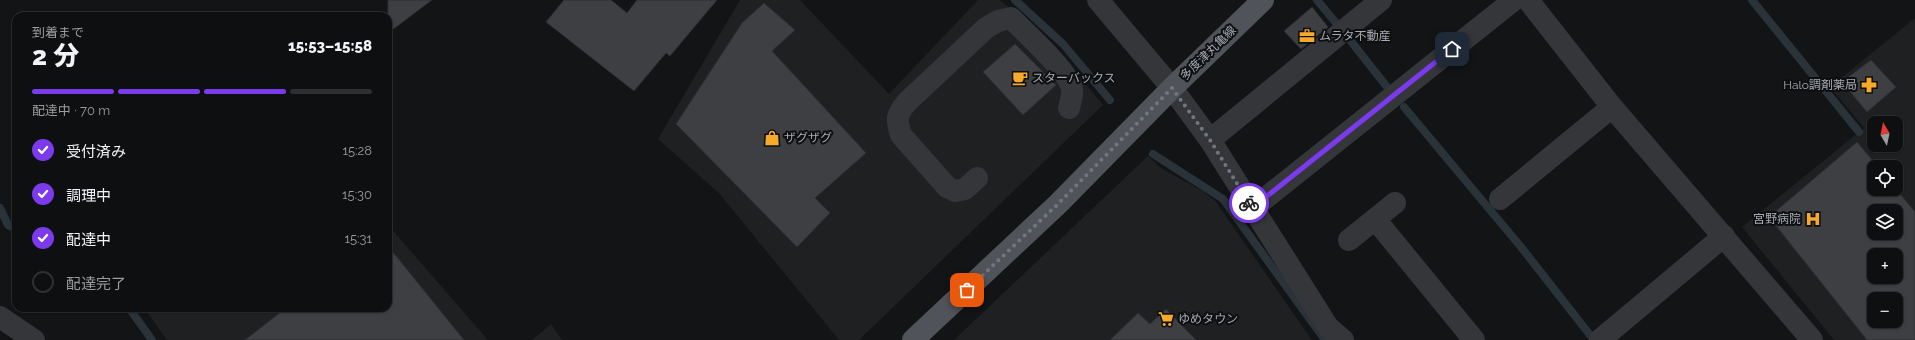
<!DOCTYPE html>
<html lang="ja">
<head>
<meta charset="utf-8">
<style>
  :root { --surface:#0e0f10; --page:#1c1d1e; --text:#f1f3f6; --muted:#9b9c9f; --line:#2e2f30; --accent:#7c3aed }
  body { margin:0; font-family:Raleway,"Noto Sans JP",sans-serif; background:var(--page); color:var(--text); height:100vh; display:flex; flex-direction:column; font-size:15px; white-space:nowrap }
  * { box-sizing:border-box; margin:0 }
  p { font-size:13px; color:var(--muted) }
  .icon { flex:none; width:22px; height:22px; fill:none; stroke:currentColor; stroke-width:2; stroke-linecap:round; stroke-linejoin:round }
  .map { position:relative; flex:1; overflow:hidden }
  .details { position:absolute; left:12px; top:12px; width:380px; height:300px; display:flex; flex-direction:column; background:var(--surface); border-radius:12px; box-shadow:0 1px 3px #0004,0 0 0 1px var(--line) }
  .details>* { flex:none }
  .needle { width:26px; rotate:351deg }
  .buttons { position:absolute; left:1867px; top:116px; display:grid; gap:8px }
  .buttons a { display:grid; place-items:center; width:36px; height:36px; border-radius:8px; background:var(--surface); box-shadow:0 1px 3px #0004,0 0 0 1px var(--line); font-size:20px }
  .pin { position:absolute; display:grid; place-items:center; width:34px; height:34px; color:#fff; margin:-17px; border-radius:8px; box-shadow:0 2px 6px #0006 }
  .courier { position:absolute; display:grid; place-items:center; width:40px; height:40px; margin:-20px; border:3px solid #7c3aed; border-radius:50%; background:#fff; color:#222; box-shadow:0 1px 5px #0007 }
  .head em { font-style:normal; font-weight:800 }
  .head div { display:flex; flex-direction:column-reverse }
  .head { display:flex; align-items:center; justify-content:space-between; height:68px; padding:0 20px }
  h1 { font-size:26px; font-weight:800; line-height:30px }
  .bar { display:grid; grid-template-columns:repeat(4,1fr); gap:6px 4px; align-content:center; height:48px; padding:0 20px }
  .bar i { height:5px; border-radius:3px; background:var(--line) }
  .bar .selected { background:var(--accent) }
  .bar p { grid-column:span 4 }
  ol { padding:0 20px; list-style:none }
  li { display:flex; align-items:center; gap:12px; height:44px }
  li p { margin-inline-start:auto }
  li .icon { padding:4px; border-radius:50%; background:var(--accent); color:#fff; stroke-width:4 }
  li:last-child { color:var(--muted) }
  li i { width:22px; height:22px; border:2px solid var(--line); border-radius:50% }
  .map>svg:first-child { display:block }
</style>
</head>
<body>
<div class="map">
<svg width="1915" height="340" viewBox="0 0 1915 340">
  <rect width="100%" height="100%" fill="#131415"/>
  <g fill="#1f2022" fill-rule="evenodd">
    <path d="M740 0H800L889 94 978 0H1000L1059 52 1103 105 859 340H839L719 193 658 139Z"/>
    <path d="M1915 18V340H1834L1742 227 1864 128 1830 87ZM1874 123H1896V145H1874ZM1874 167H1896V189H1874ZM1874 211H1896V233H1874ZM1874 255H1896V277H1874ZM1874 299H1896V321H1874Z"/>
    <path d="M1148 156 1162 169 1203 191 1216 202 1312 340H954Z"/>
    <path d="M388 225 488 340H167L144 308H388Z"/>
    <path d="M551 324 562 340H532Z"/>
  </g>
  <g fill="none" stroke-linecap="round" stroke-linejoin="round">
    <g stroke="#293339" stroke-width="8">
      <path d="M1015 0 1063 44 1110 100"/>
      <path d="M1317 0 1341 29"/>
      <path d="M1752 0 1859 132"/>
      <path d="M1350 40 1387 87"/>
      <path d="M1404 107 1521 247 1590 335"/>
      <path d="M1153 154 1223 199 1325 340"/>
      <path d="M0 208 8 225 16 229"/>
      <path d="M129 308 152 340"/>
    </g>
  </g>
  <g fill="#3d3f42" stroke="#2d2e31" fill-rule="evenodd">
    <path d="M388 0H432L388 33Z"/>
    <path d="M564 0H611L627 13 637 0H717L670 56 666 53 634 91 546 22Z"/>
    <path d="M764 3 795 30 772 51 866 153 815 198 830 213 797 247 676 124 742 23Z"/>
    <path d="M1312 7 1328 27 1301 49 1284 31Z"/>
    <path d="M1015 44 1056 85 1023 115 983 72Z"/>
    <path d="M1871 60 1896 87 1867 112 1842 82Z"/>
    <path d="M1857 142 1878 167H1874V189H1896L1915 212V340H1867L1769 217ZM1874 211H1896V233H1874ZM1874 255H1896V277H1874ZM1874 299H1896V321H1874Z"/>
    <path d="M388 246 464 340H245L286 308H388Z"/>
    <path d="M1166 309 1196 340H1110L1138 313 1150 324Z"/>
  </g>
  <g fill="none" stroke-linecap="round" stroke-linejoin="round">
    <g stroke="#34363a" stroke-width="22">
      <path d="M1098 0 1172 88 1210 140 1328 327 1343 340"/>
      <path d="M1528 0 1612 107 1812 340"/>
      <path d="M1210 140 1381 0"/>
      <path d="M977 178 965 189 955 191 947 187 901 135C896 119 896 115 907 102L986 28 998 21 1011 18C1024 31 1070 73 1072 89 1073 95 1070 103 1069 108"/>
      <path d="M1500 199 1612 107"/>
      <path d="M1253 208 1514 0"/>
      <path d="M1375 219 1474 340"/>
      <path d="M1349 240 1395 203"/>
      <path d="M0 317 34 340"/>
      <path d="M1600 340 1724 236"/>
    </g>
    <path stroke="#50535a" stroke-width="22" d="M913 340 1058 204 1172 88 1263 0"/>
  </g>
  <g fill="none" stroke-linecap="round" stroke-linejoin="round">
    <path stroke="#72767e" stroke-width="4" stroke-dasharray="0 7.2" d="M967 290 1058 204 1172 88 1210 140 1249 203"/>
    <path stroke="#7c3aed" stroke-width="5" d="M1249 203 1252 208 1452 49"/>
  </g>
  <defs>
    <symbol id="office-bare" viewBox="-9 -9 18 18"><path d="M-6-3h4V-5.5h4V-3h4V5H-6ZM-1-4.5V-3h2v-1.5ZM-6 0V1H6V0Z" fill="#f7aa2a" stroke="#0f0f10" stroke-width="2.5" paint-order="stroke"/></symbol>
    <symbol id="cafe-bare" viewBox="-9 -9 18 18"><path d="M-5.5-4.5H6V0H3Q3 3.5 0 3.5H-2.5Q-5.5 3.5-5.5 0ZM3-3.2v2h1.7v-2ZM-6 4.5H4V6H-6Z" fill="#f7aa2a" stroke="#0f0f10" stroke-width="2.5" paint-order="stroke"/></symbol>
    <symbol id="pharmacy-bare" viewBox="-9 -9 18 18"><path d="M-2-6h4v4h4v4h-4v4h-4v-4h-4v-4h4Z" fill="#f7aa2a" stroke="#0f0f10" stroke-width="2.5" paint-order="stroke"/></symbol>
    <symbol id="shop-bare" viewBox="-9 -9 18 18"><path d="M-5-2.5h2.3a2.7 3.5 0 0 1 5.4 0H5L5.5 6h-11ZM-1.5-2.5h3a1.5 2.3 0 0 0-3 0Z" fill="#f7aa2a" stroke="#0f0f10" stroke-width="2.5" paint-order="stroke"/></symbol>
    <symbol id="hospital-bare" viewBox="-9 -9 18 18"><path d="M-5-5h3v3.5h4V-5h3V5h-3V1.5h-4V5h-3Z" fill="#f7aa2a" stroke="#0f0f10" stroke-width="2.5" paint-order="stroke"/></symbol>
    <symbol id="supermarket-bare" viewBox="-9 -9 18 18"><path d="M-6-5.5h2.5l.6 2H6L4.5 2H-2.5L-4.4-4H-6ZM-1.5 3.2a1.3 1.3 0 1 0 .1 0ZM3 3.2a1.3 1.3 0 1 0 .1 0Z" fill="#f7aa2a" stroke="#0f0f10" stroke-width="2.5" paint-order="stroke"/></symbol>
  </defs>
  <g fill-rule="evenodd">
    <use href="#office-bare" x="1296" y="25" width="22" height="22"/>
    <use href="#cafe-bare" x="1009" y="67" width="22" height="22"/>
    <use href="#pharmacy-bare" x="1858" y="74" width="22" height="22"/>
    <use href="#shop-bare" x="761" y="127" width="22" height="22"/>
    <use href="#hospital-bare" x="1802" y="208" width="22" height="22"/>
    <use href="#supermarket-bare" x="1155" y="308" width="22" height="22"/>
  </g>
  <g text-anchor="middle" stroke-width="4" stroke-linejoin="round" paint-order="stroke">
    <g font-size="12" fill="#a5abb6" stroke="#0f0f10" text-anchor="start">
      <text x="1319" y="40">ムラタ不動産</text>
      <text x="1032" y="82">スターバックス</text>
      <text x="1857" y="89" text-anchor="end">Halo調剤薬局</text>
      <text x="784" y="142">ザグザグ</text>
      <text x="1801" y="223" text-anchor="end">宮野病院</text>
      <text x="1178" y="323">ゆめタウン</text>
    </g>
    <g font-size="12" fill="#a5abb6" stroke="#0f0f10">
      <text transform="translate(1208 53) rotate(-44)" y="4">多度津丸亀線</text>
    </g>
  </g>
</svg>
<div class="buttons">
<a><svg class="needle" viewBox="-14 -14 28 28"><path d="M0-13l5 13h-10z" fill="#e53935"/><path d="M0 13l5-13h-10z" fill="#9b9c9f"/></svg></a>
<a><svg class="icon" aria-label="locate" viewBox="0 0 24 24"><circle cx="12" cy="12" r="6"/><path d="M12 2v4M12 18v4M2 12h4M18 12h4"/></svg></a>
<a><svg class="icon" aria-label="layers" viewBox="0 0 24 24"><path d="M12 4l9 5-9 5-9-5zM3 14l9 5 9-5"/></svg></a>
<a>+</a>
<a>−</a>
</div>
<div class="pin" style="left:967px;top:290px;background:#ea580c"><svg class="icon" aria-label="bag" viewBox="0 0 24 24"><path d="M5 8h14l-1 12H6zM9 8a3 3 0 0 1 6 0"/></svg></div>
<div class="pin" style="left:1452px;top:49px;background:#1f2937"><svg class="icon" aria-label="home" viewBox="0 0 24 24"><path d="M3 11l9-7 9 7M6 9v11h12V9"/></svg></div>
<div class="courier" style="left:1249px;top:203px"><svg class="icon" aria-label="bike" viewBox="0 0 24 24"><circle cx="6" cy="16" r="4"/><circle cx="18" cy="16" r="4"/><path d="M6 16l4-8h5l3 8M10 8l3 8H6M13 5h3"/></svg></div>
<section class="details">
<div class="head"><div><h1>2 分</h1><p>到着まで</p></div><em>15:53–15:58</em></div>
<div class="bar"><i class="selected"></i><i class="selected"></i><i class="selected"></i><i></i><p>配達中 · 70 m</p></div>
<ol>
<li><svg class="icon" aria-label="check" viewBox="0 0 24 24"><path d="M5 12l5 5 9-10"/></svg>受付済み<p>15:28</p></li>
<li><svg class="icon" aria-label="check" viewBox="0 0 24 24"><path d="M5 12l5 5 9-10"/></svg>調理中<p>15:30</p></li>
<li><svg class="icon" aria-label="check" viewBox="0 0 24 24"><path d="M5 12l5 5 9-10"/></svg>配達中<p>15:31</p></li>
<li><i></i>配達完了</li>
</ol>
</section>
</div>
</body>
</html>
